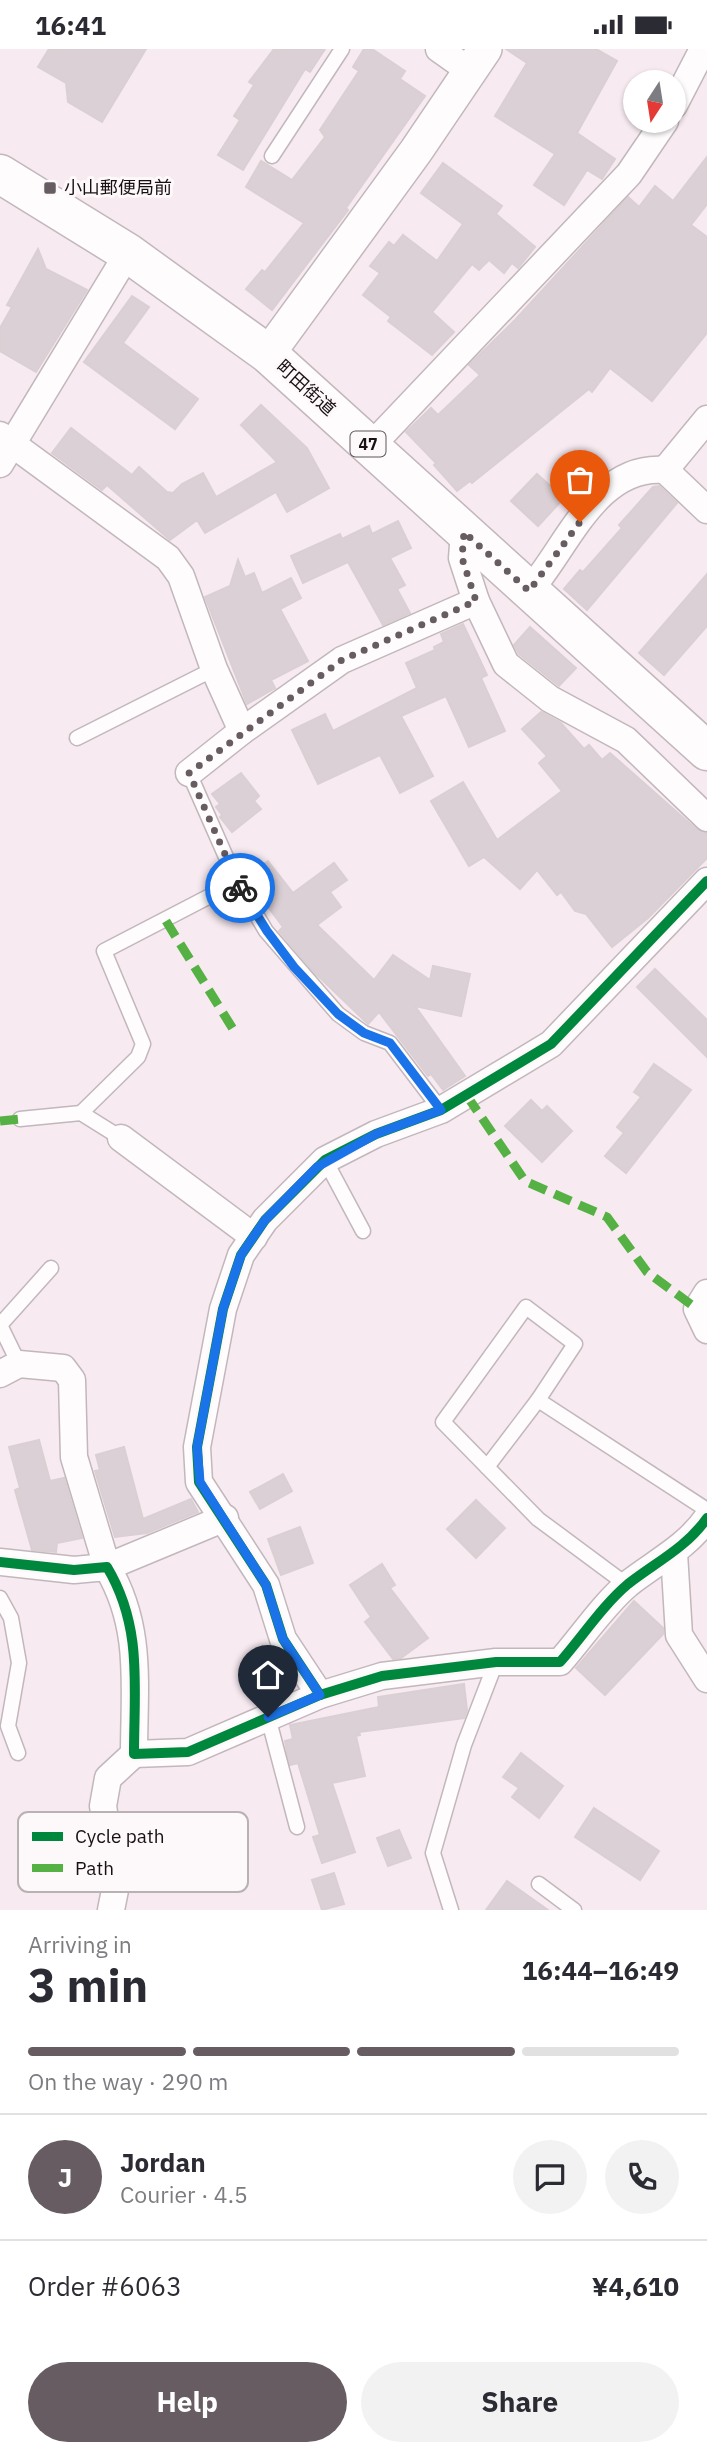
<!DOCTYPE html>
<html lang="en">
<head>
<meta charset="utf-8">
<style>
  :root { --surface:#fff; --page:#f2f2f3; --text:#2b2b33; --muted:#7c7c81; --line:#e1e1e2; --accent:#665c61 }
  body { margin:0; font-family:"IBM Plex Sans","Noto Sans JP",sans-serif; background:var(--page); color:var(--text); height:100vh; display:flex; flex-direction:column; font-size:26px; white-space:nowrap }
  * { box-sizing:border-box; margin:0 }
  p { font-size:23px; color:var(--muted) }
  .icon { flex:none; width:38px; height:38px; fill:none; stroke:currentColor; stroke-width:2; stroke-linecap:round; stroke-linejoin:round }
  .map { position:relative; height:1861px; overflow:hidden }
  .panel { display:flex; flex-direction:column; background:var(--surface); flex:1 }
  .panel>* { flex:none }
  .needle { width:46px; rotate:192deg }
  .fabs { position:absolute; left:623px; top:21px; display:grid; gap:14px }
  .fabs a { display:grid; place-items:center; width:63px; height:63px; border-radius:50%; background:var(--surface); box-shadow:0 2px 5px #0004; font-size:35px }
  .pin { position:absolute; display:grid; place-items:center; width:60px; height:60px; color:#fff; margin:-72px -30px; border-radius:50% 50% 50% 0; rotate:-45deg; box-shadow:0 0 7px #0007 }
  .pin .icon { rotate:45deg }
  .courier { position:absolute; display:grid; place-items:center; width:70px; height:70px; margin:-35px; border:5px solid #1a73e8; border-radius:50%; background:#fff; color:#222; box-shadow:0 2px 9px #0007 }
  .summary em { font-style:normal; font-weight:700 }
  .summary div { display:flex; flex-direction:column-reverse }
  .summary { display:flex; align-items:center; justify-content:space-between; height:119px; padding:0 28px }
  h1 { font-size:46px; font-weight:700; line-height:52px }
  .bar { display:grid; grid-template-columns:repeat(4,1fr); gap:10px 7px; align-content:center; height:84px; padding:0 28px }
  .bar i { height:9px; border-radius:5px; background:var(--line) }
  .bar .current { background:var(--accent) }
  .bar p { grid-column:span 4 }
  .line { display:flex; align-items:center; gap:18px; padding:0 28px; border-top:2px solid var(--line) }
  .line div { flex:1 }
  .round { display:grid; place-items:center; flex:none; width:74px; height:74px; border-radius:37px; background:var(--page) }
  .cta { display:flex; gap:14px; margin-top:auto; padding:14px 28px }
  .cta a { flex:1; height:80px; border-radius:42px; background:var(--accent); color:#fff; font-size:28px; font-weight:700; line-height:80px; text-align:center }
  .cta a+a { background:var(--page); color:var(--text) }
  .status { display:flex; justify-content:space-between; align-items:center; height:49px; padding:0 35px; background:var(--surface); direction:ltr }
  .status svg { height:19px; fill:currentColor }
  .map>svg:first-child { display:block }
</style>
</head>
<body>
<div class="status"><b>16:41</b><svg viewBox="0 0 49 12"><path d="M0 12V9h3v3zM5 12V6h3v6zM10 12V3h3v9zM15 12V0h3v12zM26 1h20v11H26zM47 4h2v5h-2z"/></svg></div>
<div class="map">
<svg width="707" height="1861" viewBox="0 0 707 1861">
  <rect width="100%" height="100%" fill="#f7eaf0"/>
  <g fill="#dbd0d5" stroke="#dad0d4" stroke-width="2">
    <path d="M49 0H146L102 73 68 53 66 34 38 18Z"/>
    <path d="M274 0H325L310 23 305 20 243 121 218 106 240 71 234 67 254 36 249 33Z"/>
    <path d="M364 0H372L405 22 400 30 425 47 346 159 348 161 272 261 246 240 262 221 265 223 304 174 246 138 261 112 292 131 325 88 320 81 359 22 353 18Z"/>
    <path d="M506 0H596L617 12 577 84 615 110 602 130 587 121 564 156 534 136 555 105 495 67 527 14Z"/>
    <path d="M707 108V155L691 176 707 188V284L652 352 610 319 592 343 589 340 472 434 470 432 457 442 434 416 436 414 406 383 431 359 438 366 480 326 469 316 515 271 628 148 639 158 655 137 673 152Z"/>
    <path d="M443 114 502 157 496 165 535 198 518 219 512 214 504 224 489 211 479 221 472 215 432 263 454 283 432 306 388 272 391 268 363 246 380 224 370 217 389 193 394 197 403 186 437 212 463 175 421 144Z"/>
    <path d="M38 200 46 220 87 241 36 323 0 302V279L12 258 7 256Z"/>
    <path d="M132 247 149 258 123 294 198 350 175 380 84 313Z"/>
    <path d="M261 356 307 399 329 439 287 463 276 443 205 484 197 471 170 491 107 436 102 441 52 404 71 379 132 426 139 418 167 443 173 444 182 435 203 424 216 448 277 413 241 376Z"/>
    <path d="M537 425 564 449 538 477 511 452Z"/>
    <path d="M659 437 677 454 587 561 564 540 580 521 583 523 622 479 619 476 653 438Z"/>
    <path d="M398 472 411 499 390 509 405 536 397 540 410 564 383 576 348 513 303 534 291 507 340 485 342 490 369 477 372 485Z"/>
    <path d="M238 511 245 528 254 524 262 544 291 529 301 549 280 560 308 612 271 631 275 639 247 655 205 548 230 537Z"/>
    <path d="M707 525V577L664 626 639 604Z"/>
    <path d="M463 575 487 626 481 629 505 682 469 698 446 647 401 667 433 727 400 744 380 706 318 735 292 681 325 665 333 682 417 639 406 614 435 601 434 598 444 593 441 585Z"/>
    <path d="M530 578 576 619 559 637 519 605 514 596Z"/>
    <path d="M541 663 561 674 584 700 589 696 602 711 610 704 696 780 707 784V809L648 869 612 898 586 865 575 862 561 843 557 846 537 821 520 840 484 808 469 817 431 752 463 733 497 791 562 742 539 714 547 707 522 680Z"/>
    <path d="M241 724 259 747 254 752 261 760 232 783 220 768 222 766 216 758 220 755 212 745Z"/>
    <path d="M268 812 293 844 334 814 347 831 330 843 341 858 317 876 374 931 393 906 430 931 433 917 470 925 461 967 415 957 465 1027 443 1041 431 1025 428 1027 379 963 368 975 314 923 279 882 283 878 254 839 261 834 252 823Z"/>
    <path d="M655 920 707 971V1008L637 938Z"/>
    <path d="M654 1015 691 1041 626 1124 605 1107 624 1084 617 1078 641 1048 634 1043Z"/>
    <path d="M531 1051 542 1062 547 1057 572 1082 542 1113 505 1077Z"/>
    <path d="M39 1391 50 1432 64 1429 82 1489 57 1494 56 1503 32 1501 15 1441 20 1439 9 1398Z"/>
    <path d="M124 1398 143 1470 191 1450 198 1463 147 1484 115 1488 95 1422 100 1421 96 1406Z"/>
    <path d="M283 1425 292 1442 260 1460 250 1443Z"/>
    <path d="M476 1451 505 1479 476 1509 447 1480Z"/>
    <path d="M300 1478 313 1514 281 1526 268 1490Z"/>
    <path d="M382 1515 395 1536 390 1539 428 1589 401 1609 393 1610 365 1573 371 1568 350 1536Z"/>
    <path d="M634 1552 663 1579V1585L605 1646 576 1619Z"/>
    <path d="M464 1635 467 1661 464 1669 359 1683 360 1686 356 1687 365 1727 332 1734 355 1803 322 1814 313 1788 320 1786 298 1714 290 1716 287 1704 285 1692 293 1690 290 1676 379 1658 378 1648Z"/>
    <path d="M521 1704 563 1737 539 1769 512 1748 519 1739 503 1728Z"/>
    <path d="M594 1759 659 1802 640 1831 575 1788Z"/>
    <path d="M399 1781 411 1809 388 1817 377 1789Z"/>
    <path d="M334 1824 344 1855 322 1861 312 1831Z"/>
    <path d="M507 1832 548 1861H486Z"/>
  </g>
  <g fill="none" stroke-linecap="round" stroke-linejoin="round">
    <defs>
      <g id="service">
        <path d="M272 107 342 0"/>
        <path d="M77 689 214 620"/>
        <path d="M189 724 237 833 266 882 338 965 364 984 390 994 441 1061"/>
        <path d="M81 1064 138 1008 143 995 104 902 237 833"/>
        <path d="M20 1070 81 1064 121 1089"/>
        <path d="M325 1111 363 1182"/>
        <path d="M19 1315 0 1276 51 1219"/>
        <path d="M487 1418 538 1351"/>
        <path d="M627 1536 538 1470 443 1373 526 1258 575 1295 538 1351 707 1461"/>
        <path d="M0 1549 11 1569 19 1614 8 1677 18 1704"/>
        <path d="M268 1668 297 1778"/>
        <path d="M539 1835 574 1861"/>
        <path d="M451 1861 433 1804 464 1696 496 1613"/>
      </g>
      <g id="minor">
        <path d="M439 0 470 22"/>
        <path d="M674 56 703 0"/>
        <path d="M0 386 168 509 181 527 214 620 242 682 189 724"/>
        <path d="M371 397 629 125 665 72"/>
        <path d="M0 415 128 204"/>
        <path d="M665 421 707 461"/>
        <path d="M464 483 462 509 476 552 506 615 550 650 626 691 707 769"/>
        <path d="M529 542C567 499 596 415 665 421L707 370"/>
        <path d="M242 682 342 611 476 552"/>
        <path d="M121 1089 254 1188"/>
        <path d="M707 1244 697 1260 707 1281"/>
        <path d="M0 1325 19 1315 63 1319 72 1331 74 1408 107 1518 225 1469"/>
        <path d="M674 1504 679 1586 707 1630"/>
        <path d="M0 1513 74 1521 107 1518C143 1578 134 1638 134 1705L188 1703 320 1646 382 1627 496 1613H560C582 1588 603 1556 628 1535 656 1513 686 1499 707 1469"/>
        <path d="M320 1646 283 1590 266 1536 199 1433 197 1398 223 1260 241 1206 265 1171 325 1111 376 1085 441 1061 551 995 707 832"/>
        <path d="M111 1861 116 1836 103 1757 108 1729 134 1705"/>
      </g>
      <path id="tertiary" d="M268 305 416 102 485 0"/>
      <path id="primary" d="M0 125 128 204 268 305 707 702"/>
    </defs>
    <use href="#service" stroke="#c2b7bc" stroke-width="17"/>
    <use href="#minor" stroke="#c2b7bc" stroke-width="29"/>
    <use href="#tertiary" stroke="#c2b7bc" stroke-width="36"/>
    <use href="#primary" stroke="#c2b7bc" stroke-width="41"/>
    <use href="#service" stroke="#fefcfd" stroke-width="14"/>
    <use href="#minor" stroke="#fefcfd" stroke-width="26"/>
    <use href="#tertiary" stroke="#fefcfd" stroke-width="33"/>
    <use href="#primary" stroke="#fefcfd" stroke-width="38"/>
    <g stroke="#55b144" stroke-width="9" stroke-dasharray="18 9" stroke-linecap="butt">
      <path d="M166 872 233 980"/>
      <path d="M467 1047 525 1132 607 1168 647 1223 697 1260"/>
      <path d="M0 1072 20 1070"/>
    </g>
    <defs>
      <g id="cycleway">
        <path d="M0 1513 74 1521 107 1518C143 1578 134 1638 134 1705L188 1703 320 1646 382 1627 496 1613H560C582 1588 603 1556 628 1535 656 1513 686 1499 707 1469"/>
        <path d="M320 1646 283 1590 266 1536 199 1433 197 1398 223 1260 241 1206 265 1171 325 1111 376 1085 441 1061 551 995 707 832"/>
      </g>
    </defs>
    <use href="#cycleway" stroke="#fdf8fa" stroke-width="15"/>
    <use href="#cycleway" stroke="#00873e" stroke-width="10"/>
  </g>
  <g fill="none" stroke-linecap="round" stroke-linejoin="round">
    <path stroke="#665c61" stroke-width="7" stroke-dasharray="0 12.6" d="M240 839 189 724 342 611 476 552 462 509 464 483 529 542 580 473"/>
    <path stroke="#1a73e8" stroke-width="9" d="M240 839 267 882 294 918 338 965 364 984 390 994 441 1061 376 1085 317 1118 265 1171 241 1206 223 1260 197 1398 200 1433 266 1536 283 1590 320 1646 268 1668"/>
  </g>
  <rect fill="#665c61" stroke="#fdf8fa" stroke-width="2.5" x="43" y="132" width="14" height="14" rx="3.5"/>
  <g text-anchor="middle" stroke-width="6" stroke-linejoin="round" paint-order="stroke">
    <rect fill="#fdf8fa" stroke="#5d5659" stroke-width="2" x="350.5" y="382.5" width="35" height="25" rx="5"/>
    <g font-size="16" font-weight="bold" fill="#181014">
      <text x="368" y="401">47</text>
    </g>
    <g font-size="18" fill="#181014" stroke="#fdf8fa" text-anchor="start">
      <text x="64" y="145">小山郵便局前</text>
    </g>
    <g font-size="18" fill="#181014" stroke="#fdf8fa">
      <text transform="translate(306 339) rotate(42)" y="6">町田街道</text>
    </g>
  </g>
  <rect x="18" y="1763" width="230" height="80" rx="10" fill="#fdf8fa" stroke="#b8b2b5" stroke-width="2"/>
  <rect x="32" y="1783" width="31" height="9" fill="#00873e"/>
  <rect x="32" y="1815" width="31" height="8" fill="#55b144"/>
  <g font-size="19" fill="#181014">
    <text x="75" y="1794">Cycle path</text>
    <text x="75" y="1826">Path</text>
  </g>
</svg>
<div class="fabs">
<a><svg class="needle" viewBox="-14 -14 28 28"><path d="M0-13l5 13h-10z" fill="#e53935"/><path d="M0 13l5-13h-10z" fill="#7c7c81"/></svg></a>
</div>
<div class="pin" style="left:580px;top:473px;background:#ea580c"><svg class="icon" aria-label="bag" viewBox="0 0 24 24"><path d="M5 8h14l-1 12H6zM9 8a3 3 0 0 1 6 0"/></svg></div>
<div class="pin" style="left:268px;top:1668px;background:#1f2937"><svg class="icon" aria-label="home" viewBox="0 0 24 24"><path d="M3 11l9-7 9 7M6 9v11h12V9"/></svg></div>
<div class="courier" style="left:240px;top:839px"><svg class="icon" aria-label="bike" viewBox="0 0 24 24"><circle cx="6" cy="16" r="4"/><circle cx="18" cy="16" r="4"/><path d="M6 16l4-8h5l3 8M10 8l3 8H6M13 5h3"/></svg></div>
</div>
<section class="panel">
<div class="summary"><div><h1>3 min</h1><p>Arriving in</p></div><em>16:44–16:49</em></div>
<div class="bar"><i class="current"></i><i class="current"></i><i class="current"></i><i></i><p>On the way · 290 m</p></div>
<div class="line" style="height:126px"><b class="round" style="background:var(--accent);color:#fff">J</b><div><b>Jordan</b><p>Courier · 4.5</p></div><a class="round"><svg class="icon" aria-label="chat" viewBox="0 0 24 24"><path d="M4 5h16v11H9l-5 4z"/></svg></a><a class="round"><svg class="icon" aria-label="phone" viewBox="0 0 24 24"><path d="M5 4h4l2 5-3 2q2 4 5 5l2-3 5 2v4C11 20 4 13 5 4z"/></svg></a></div>
<div class="line" style="height:91px"><div>Order #6063</div><b>¥4,610</b></div>
<div class="cta"><a>Help</a><a>Share</a></div>
</section>
</body>
</html>
